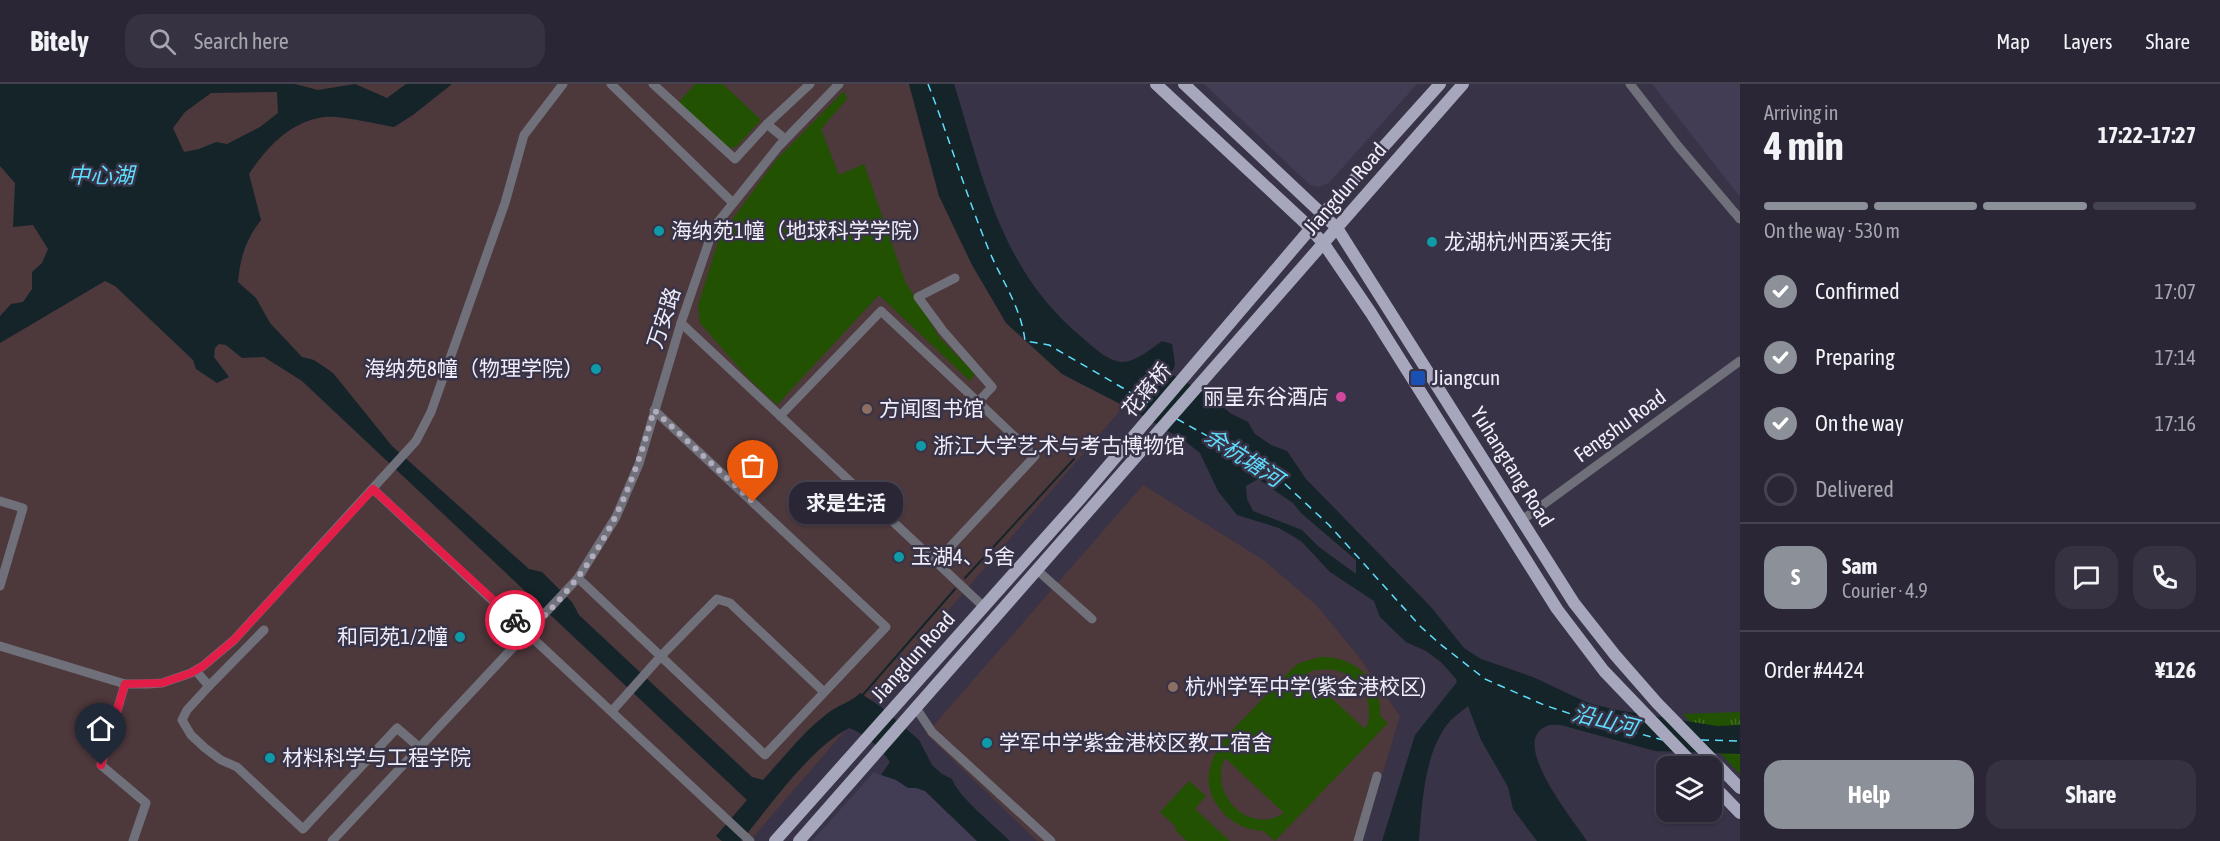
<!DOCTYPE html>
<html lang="en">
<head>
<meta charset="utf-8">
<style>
  :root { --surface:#2a2635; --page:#363241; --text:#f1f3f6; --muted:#a5a5ad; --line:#464350; --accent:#8c9099 }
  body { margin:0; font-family:"Asap Condensed","Noto Sans SC",sans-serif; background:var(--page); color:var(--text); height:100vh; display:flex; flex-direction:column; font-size:22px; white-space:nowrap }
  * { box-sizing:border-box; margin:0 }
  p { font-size:20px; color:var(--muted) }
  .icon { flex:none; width:33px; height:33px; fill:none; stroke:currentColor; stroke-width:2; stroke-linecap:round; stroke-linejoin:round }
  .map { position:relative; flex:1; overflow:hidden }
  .drawer { display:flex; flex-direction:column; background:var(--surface); width:480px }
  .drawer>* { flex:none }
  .fabs { position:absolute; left:1656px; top:672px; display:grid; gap:12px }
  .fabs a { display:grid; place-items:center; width:66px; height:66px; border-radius:12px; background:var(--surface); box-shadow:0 2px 4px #0004,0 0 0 2px var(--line); font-size:30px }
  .pin { position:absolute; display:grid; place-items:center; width:51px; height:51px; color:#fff; margin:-62px -26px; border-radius:50% 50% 50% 0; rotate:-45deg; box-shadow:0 0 6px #0007 }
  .pin .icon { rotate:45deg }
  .courier { position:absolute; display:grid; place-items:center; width:60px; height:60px; margin:-30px; border:4px solid #e11d48; border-radius:50%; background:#fff; color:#222; box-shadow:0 2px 8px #0007 }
  .bubble { position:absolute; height:42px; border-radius:18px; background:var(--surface); box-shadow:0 2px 4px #0004,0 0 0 2px var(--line); font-size:20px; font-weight:700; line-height:42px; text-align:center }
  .head em { font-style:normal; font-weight:700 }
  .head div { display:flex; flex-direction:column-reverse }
  .head { display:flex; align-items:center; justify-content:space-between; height:102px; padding:0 24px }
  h1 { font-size:39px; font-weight:700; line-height:45px }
  .bar { display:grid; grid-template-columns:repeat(4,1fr); gap:9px 6px; align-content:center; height:72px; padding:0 24px }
  .bar i { height:8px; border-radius:4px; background:var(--line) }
  .bar .on { background:var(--accent) }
  .bar p { grid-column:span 4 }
  .line { display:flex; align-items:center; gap:15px; padding:0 24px; border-top:2px solid var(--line) }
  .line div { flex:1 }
  .round { display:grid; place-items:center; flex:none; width:63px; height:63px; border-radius:18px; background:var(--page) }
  ol { padding:0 24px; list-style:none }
  li { display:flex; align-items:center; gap:18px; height:66px }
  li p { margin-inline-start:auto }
  li .icon { padding:6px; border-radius:50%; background:var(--accent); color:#fff; stroke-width:4 }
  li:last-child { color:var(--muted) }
  li i { width:33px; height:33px; border:3px solid var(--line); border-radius:50% }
  .cta { display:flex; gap:12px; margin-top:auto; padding:12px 24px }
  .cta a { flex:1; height:69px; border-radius:18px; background:var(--accent); color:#fff; font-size:24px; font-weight:700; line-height:69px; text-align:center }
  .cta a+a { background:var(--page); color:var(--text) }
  header { display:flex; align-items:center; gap:36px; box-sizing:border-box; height:84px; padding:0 30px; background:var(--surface); border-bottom:2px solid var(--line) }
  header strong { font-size:28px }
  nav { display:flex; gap:33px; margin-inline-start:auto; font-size:21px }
  .search { width:420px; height:54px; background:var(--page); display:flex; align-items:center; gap:15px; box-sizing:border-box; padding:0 21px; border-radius:18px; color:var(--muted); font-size:22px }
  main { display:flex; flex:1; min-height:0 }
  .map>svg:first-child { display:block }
</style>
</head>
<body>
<header>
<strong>Bitely</strong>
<div class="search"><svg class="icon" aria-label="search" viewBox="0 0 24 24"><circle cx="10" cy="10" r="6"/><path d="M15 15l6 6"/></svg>Search here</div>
<nav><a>Map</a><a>Layers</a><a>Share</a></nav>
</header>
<main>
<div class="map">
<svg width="1740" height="757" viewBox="0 0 1740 757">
  <defs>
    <pattern id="park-tufts" width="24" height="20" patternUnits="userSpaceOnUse" patternTransform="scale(1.5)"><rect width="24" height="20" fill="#225101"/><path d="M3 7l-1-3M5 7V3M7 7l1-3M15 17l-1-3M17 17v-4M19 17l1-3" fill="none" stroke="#426a27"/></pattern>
  </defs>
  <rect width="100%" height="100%" fill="#383347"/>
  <g fill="#433c55">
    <path d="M1204 0H1417L1329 99 1318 103 1310 101Z"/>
    <path d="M1652 0H1740V113L1737 109Z"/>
    <path d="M898 687 925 707 977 757H812L874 688 881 691Z"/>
  </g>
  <g fill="#4d383c">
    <path d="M0 0H909L939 112 1062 290 1124 322 750 757H0Z"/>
    <path d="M1143 401 1265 477 1317 522 1359 573 1400 632 1362 757H1037L926 650Z"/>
  </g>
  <g fill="#225101" fill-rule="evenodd">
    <path d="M695 0H723L761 36 736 63 731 64 723 60 679 18Z"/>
    <path d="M844 7 847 15 821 45 839 91 864 80 905 197 940 254 975 290 970 297 879 211 777 321 748 294 700 239 698 221 720 152 776 76Z"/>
    <path d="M1321 573C1354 572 1383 597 1380 632L1388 639 1275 757 1263 747C1246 746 1231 739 1220 725 1190 686 1226 652 1252 626 1265 612 1278 599 1291 586L1299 579ZM1315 586C1321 586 1328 585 1335 586 1360 591 1378 622 1365 645L1305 590ZM1225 674 1284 729C1249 752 1208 710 1225 674Z"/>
    <path d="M1189 697 1206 712 1195 725 1230 757H1187L1175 746 1177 744 1160 728Z"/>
  </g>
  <path fill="url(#park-tufts)" d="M1740 628V690L1683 630Z"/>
  <g fill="#142429" fill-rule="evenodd">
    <path d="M0 0H295L318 6 355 0 387 14 406 0H452L413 31 394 43C377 40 339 31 324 33 291 37 266 64 249 90L261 136C246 155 240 174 238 198L256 214 270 239 302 273 314 276 333 289 392 362 529 485 542 488 572 518 579 531 752 693 763 696C784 673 803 648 828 629 838 621 850 619 860 609L880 622 919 656 932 681 942 690 952 695C958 713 995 742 1010 757H977L925 707 916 704H908L896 696 881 691 890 678C881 664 864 649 849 644 809 665 770 722 741 757H722L716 752 747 716 302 297 264 273 242 274 226 261 219 260 215 264 214 273 229 293 217 299 196 285 193 276 115 202 105 197 0 259V232L11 220 23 218 32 205V188L42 179 48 165 33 141 13 143 15 99 0 82ZM277 8 278 29 260 43 227 60 216 58 199 65 184 68 173 44 185 28 211 9Z"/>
    <path d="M909 0H954C984 96 1001 188 1084 255 1094 264 1108 277 1122 278 1136 278 1152 264 1162 257L1172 260 1175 281 1171 290 1207 310 1230 329 1248 338 1255 350 1271 361 1287 367 1306 395 1431 523 1464 564 1481 575 1533 593 1588 619 1617 626 1717 642 1740 641V670L1655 667 1561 641C1557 641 1550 640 1547 642 1507 657 1575 738 1587 757H1537L1513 725 1508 703 1481 656 1468 622C1462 627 1455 632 1450 637 1424 667 1422 720 1419 757H1382L1415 651 1457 598 1456 595 1441 578 1426 567 1406 558 1380 533 1374 517 1330 488 1301 457 1279 444 1237 431 1218 407 1200 369 1186 358 1138 329 1062 290 1006 239 972 181 939 112ZM1258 395 1293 419 1301 429 1356 476V490L1319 463 1302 446 1253 427 1247 415 1246 402Z"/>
  </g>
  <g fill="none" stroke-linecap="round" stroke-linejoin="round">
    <g stroke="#142429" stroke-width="2">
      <path d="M965 494 1074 375"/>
      <path d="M861 613 955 505"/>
    </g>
    <g stroke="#5edefe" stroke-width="1.5" stroke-dasharray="8 6" stroke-linecap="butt">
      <path d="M928 0C949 54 966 110 988 164 1001 196 1021 222 1025 257L1049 261 1152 321"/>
      <path d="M1177 335 1263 383 1285 400 1329 441 1421 543 1440 560 1485 595 1544 621 1592 637 1663 656"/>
      <path d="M1701 656 1740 657"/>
    </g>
    <g stroke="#6f707a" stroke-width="9">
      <path d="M611 0 733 119"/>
      <path d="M653 0 735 75 767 40 810 0"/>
      <path d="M1630 0 1678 62 1740 135"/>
      <path d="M767 40 785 55"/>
      <path d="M681 239 984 523"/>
      <path d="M780 332 881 227 978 318"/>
      <path d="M373 405 750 757"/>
      <path d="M0 417 23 424 0 502"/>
      <path d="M1522 436 1740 277"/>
      <path d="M937 477 1035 372 978 318 992 303 943 247 918 213 955 194"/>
      <path d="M1037 486 1092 535"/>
      <path d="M578 494 765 671 886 543 654 326"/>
      <path d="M0 562 125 600H148L162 599 191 589 203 582 234 556 416 357 431 328 505 119 524 51 563 0"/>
      <path d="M196 587 209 602 187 626 182 636 191 651 205 664 221 676 237 683 303 745 397 644 420 664"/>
      <path d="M125 600 101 681 146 719 133 757"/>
      <path d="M209 602 264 546"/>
      <path d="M916 624 932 648 1051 757"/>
      <path d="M612 627 661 572 717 515 730 519 824 608"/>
      <path d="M332 757 578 494 616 433 639 380 681 239 714 143 779 62 839 0"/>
      <path d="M1358 757 1377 692"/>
    </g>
    <g stroke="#a6a7bc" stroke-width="12">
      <path d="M1156 0 1304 138 1324 160 1371 229 1557 525 1604 587 1695 682"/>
      <path d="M1184 0 1337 144 1574 519 1615 571 1657 619 1740 704"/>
      <path d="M1712 700 1740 729"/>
      <path d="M775 757 1080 415 1323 130 1440 0"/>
      <path d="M799 757 1463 0"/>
    </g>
  </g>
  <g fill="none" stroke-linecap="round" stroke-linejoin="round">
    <path stroke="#b0acbb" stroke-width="6" stroke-dasharray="0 10.8" d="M515 536 528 549C545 531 563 513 578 493 617 442 637 387 654 326L753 418"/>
    <path stroke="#e11d48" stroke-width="8" d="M101 681 125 600 162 599 191 589 203 582 234 556 373 405 515 536"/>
  </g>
  <g fill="#0f9aa8" stroke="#383347" stroke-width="2">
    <circle cx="659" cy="147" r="6"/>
    <circle cx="1432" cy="158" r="6"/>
    <circle cx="596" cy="285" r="6"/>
    <circle cx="921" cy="362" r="6"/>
    <circle cx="899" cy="473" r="6"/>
    <circle cx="460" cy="553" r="6"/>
    <circle cx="987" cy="659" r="6"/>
    <circle cx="270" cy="674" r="6"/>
  </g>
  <rect fill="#1a4fb4" stroke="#383347" stroke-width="2" x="1410" y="286" width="16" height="16" rx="3"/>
  <circle fill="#d1479c" stroke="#383347" stroke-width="2" cx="1341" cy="313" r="6"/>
  <g fill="#8d6e63" stroke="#383347" stroke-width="2">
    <circle cx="867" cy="325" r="6"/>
    <circle cx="1173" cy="603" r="6"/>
  </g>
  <g text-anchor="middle" stroke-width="5" stroke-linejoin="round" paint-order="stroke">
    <g font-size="21" fill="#f0edfa" stroke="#383347">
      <text transform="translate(1345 105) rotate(-49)" y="7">Jiangdun Road</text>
      <text transform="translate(664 234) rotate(-72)" y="7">万安路</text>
      <text transform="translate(1147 306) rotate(-50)" y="7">花蒋桥</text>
      <text transform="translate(1620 342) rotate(-36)" y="7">Fengshu Road</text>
      <text transform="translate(1512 383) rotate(58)" y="7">Yuhangtang Road</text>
      <text transform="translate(913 573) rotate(-48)" y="7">Jiangdun Road</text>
    </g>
    <g font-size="21" fill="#f0edfa" stroke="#383347" text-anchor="start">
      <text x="671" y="154">海纳苑1幢（地球科学学院）</text>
      <text x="1444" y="165">龙湖杭州西溪天街</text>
      <text x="584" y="292" text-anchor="end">海纳苑8幢（物理学院）</text>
      <text x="1432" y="301">Jiangcun</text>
      <text x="1329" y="320" text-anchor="end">丽呈东谷酒店</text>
      <text x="879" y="332">方闻图书馆</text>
      <text x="933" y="369">浙江大学艺术与考古博物馆</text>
      <text x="911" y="480">玉湖4、5舍</text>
      <text x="448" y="560" text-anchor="end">和同苑1/2幢</text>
      <text x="1185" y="610">杭州学军中学(紫金港校区)</text>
      <text x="999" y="666">学军中学紫金港校区教工宿舍</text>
      <text x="282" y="681">材料科学与工程学院</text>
    </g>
    <g font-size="22" font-style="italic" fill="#5edefe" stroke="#383347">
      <text x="101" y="99">中心湖</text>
      <text transform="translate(1244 373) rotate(33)" y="8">余杭塘河</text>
      <text transform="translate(1605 636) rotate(14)" y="8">沿山河</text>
    </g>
  </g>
</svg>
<div class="fabs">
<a><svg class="icon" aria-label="layers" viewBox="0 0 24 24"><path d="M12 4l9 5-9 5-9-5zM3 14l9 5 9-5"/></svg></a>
</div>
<div class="pin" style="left:753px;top:418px;background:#ea580c"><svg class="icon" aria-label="bag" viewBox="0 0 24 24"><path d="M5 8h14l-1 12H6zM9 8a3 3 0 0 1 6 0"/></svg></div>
<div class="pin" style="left:101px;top:681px;background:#1f2937"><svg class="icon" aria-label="home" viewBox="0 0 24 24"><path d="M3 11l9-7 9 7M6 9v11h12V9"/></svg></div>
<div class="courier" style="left:515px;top:536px"><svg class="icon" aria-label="bike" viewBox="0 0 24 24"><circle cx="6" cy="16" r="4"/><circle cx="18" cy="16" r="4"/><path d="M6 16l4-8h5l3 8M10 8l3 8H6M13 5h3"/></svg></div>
<div class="bubble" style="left:789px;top:398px;width:114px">求是生活</div>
</div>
<section class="drawer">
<div class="head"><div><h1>4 min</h1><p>Arriving in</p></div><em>17:22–17:27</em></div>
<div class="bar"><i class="on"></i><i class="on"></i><i class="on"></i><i></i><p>On the way · 530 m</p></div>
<ol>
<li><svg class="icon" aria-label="check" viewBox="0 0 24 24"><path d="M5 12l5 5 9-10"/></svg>Confirmed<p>17:07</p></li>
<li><svg class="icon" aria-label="check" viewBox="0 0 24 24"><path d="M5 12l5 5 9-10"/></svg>Preparing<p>17:14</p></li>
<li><svg class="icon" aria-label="check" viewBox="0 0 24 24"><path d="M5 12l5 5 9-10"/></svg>On the way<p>17:16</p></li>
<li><i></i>Delivered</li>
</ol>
<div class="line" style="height:108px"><b class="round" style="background:var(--accent);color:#fff">S</b><div><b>Sam</b><p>Courier · 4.9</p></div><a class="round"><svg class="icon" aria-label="chat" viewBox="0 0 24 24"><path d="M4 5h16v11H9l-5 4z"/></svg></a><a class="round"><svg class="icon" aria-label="phone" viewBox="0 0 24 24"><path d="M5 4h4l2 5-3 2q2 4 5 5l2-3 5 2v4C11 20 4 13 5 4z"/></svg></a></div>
<div class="line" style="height:78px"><div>Order #4424</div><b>¥126</b></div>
<div class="cta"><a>Help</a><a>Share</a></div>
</section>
</main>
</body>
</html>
